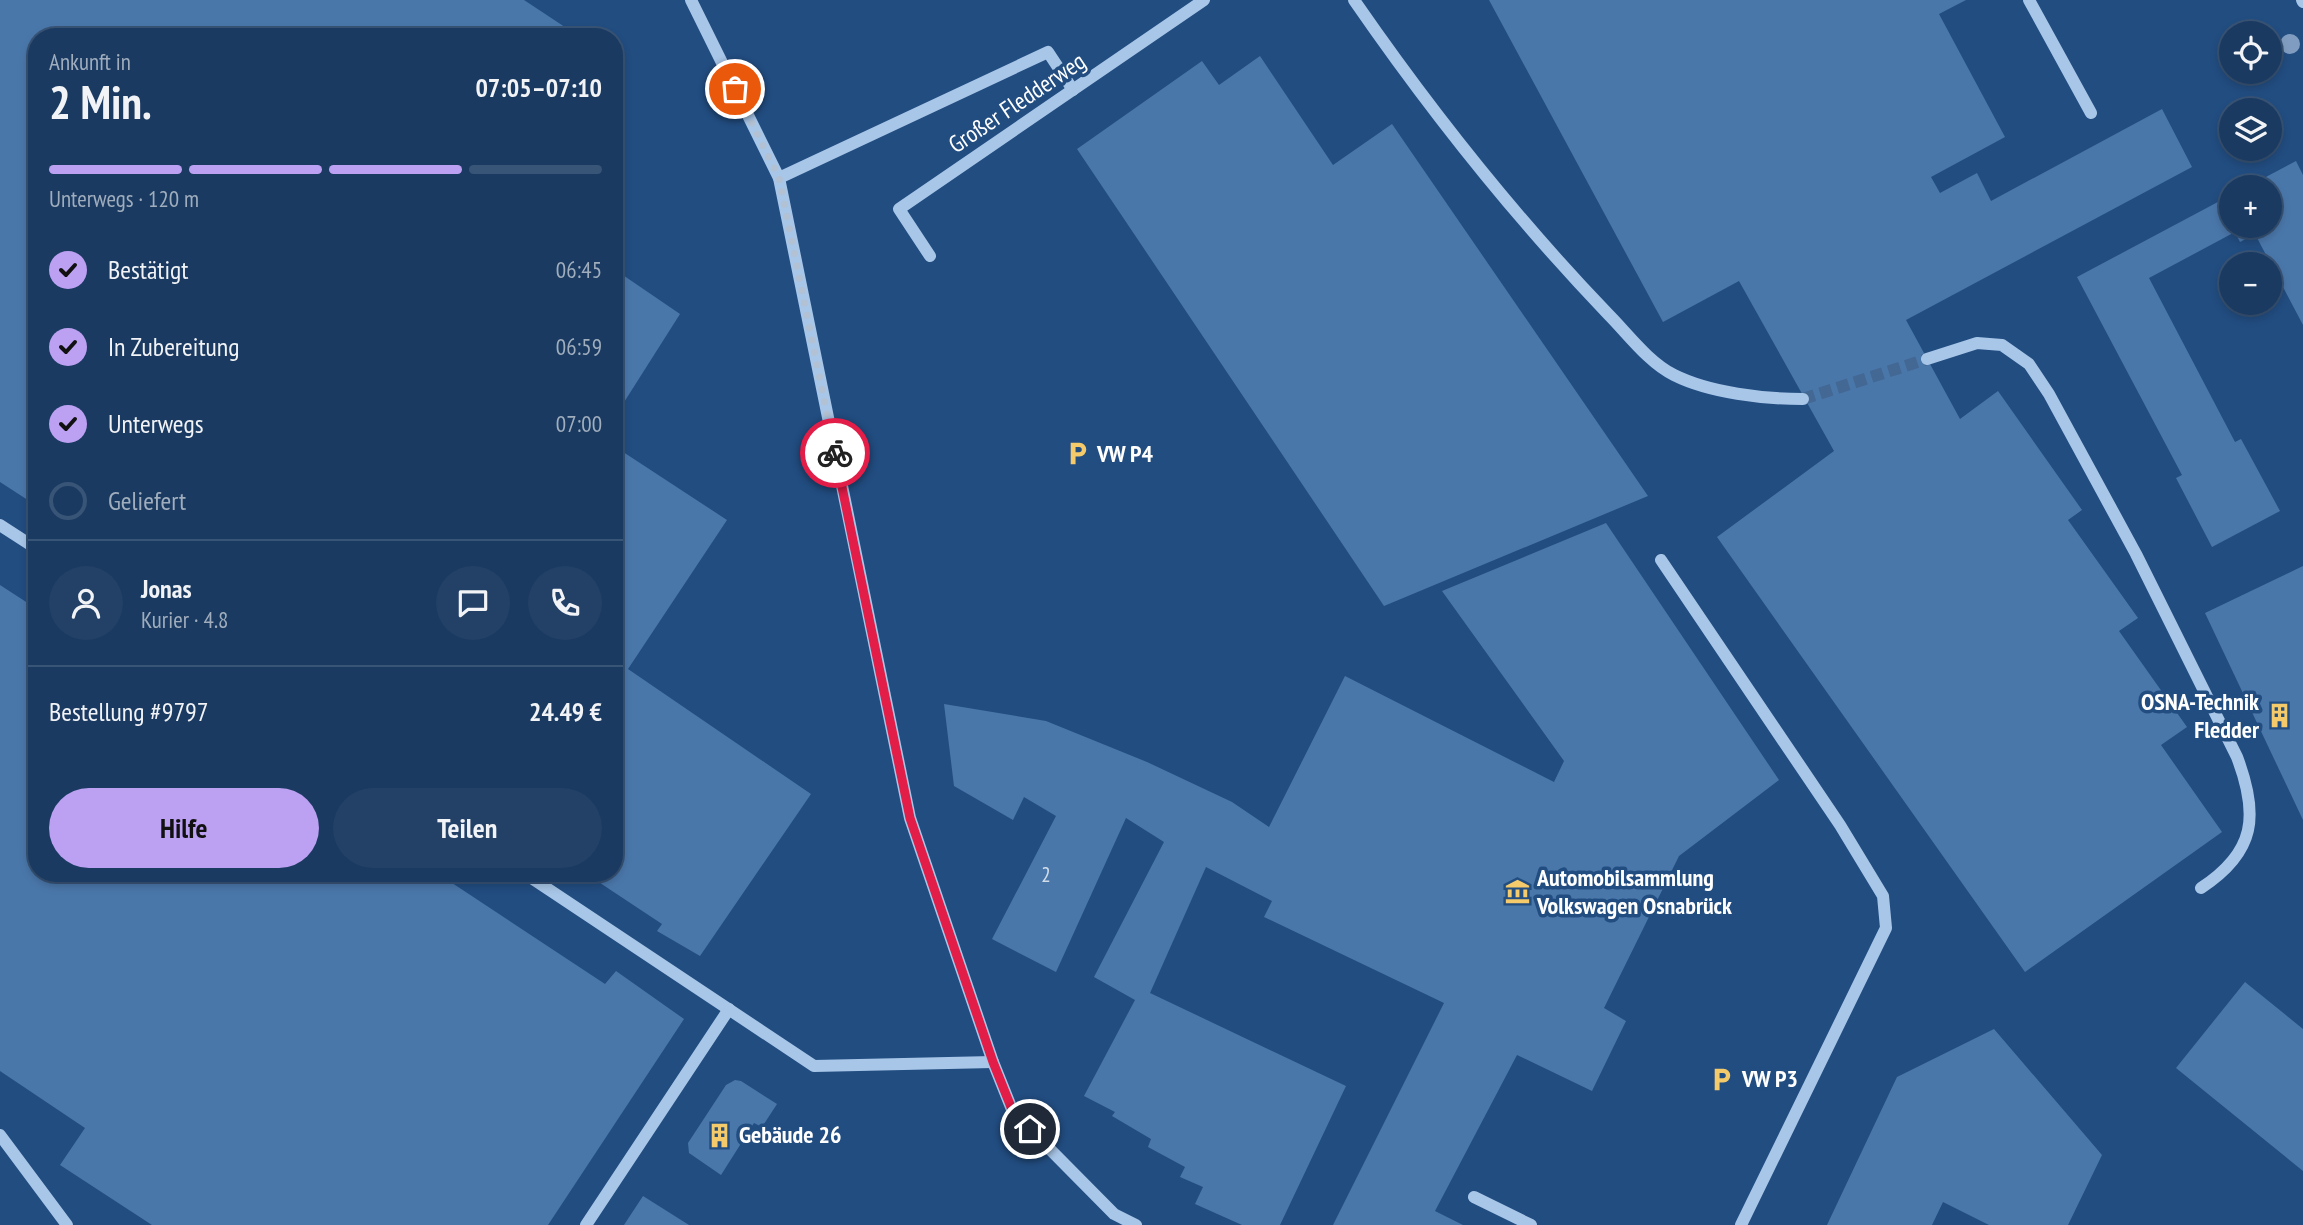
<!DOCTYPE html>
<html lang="de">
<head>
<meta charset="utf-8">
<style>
  :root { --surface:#1a3a61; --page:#234167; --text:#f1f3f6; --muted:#9fadbd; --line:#385476; --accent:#bca0f2 }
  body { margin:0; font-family:"PT Sans Narrow",sans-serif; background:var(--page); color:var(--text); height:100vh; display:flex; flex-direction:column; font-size:26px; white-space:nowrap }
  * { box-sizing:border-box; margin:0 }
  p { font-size:23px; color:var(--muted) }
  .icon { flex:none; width:38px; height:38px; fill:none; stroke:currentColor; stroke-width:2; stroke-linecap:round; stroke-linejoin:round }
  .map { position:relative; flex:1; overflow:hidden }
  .panel { position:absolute; left:28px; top:28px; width:595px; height:854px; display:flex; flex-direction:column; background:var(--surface); border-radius:28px; box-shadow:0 4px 10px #0003,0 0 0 2px var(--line) }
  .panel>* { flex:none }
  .buttons { position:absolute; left:2219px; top:21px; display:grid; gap:14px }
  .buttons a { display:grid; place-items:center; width:63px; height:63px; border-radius:50%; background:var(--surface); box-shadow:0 4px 10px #0003,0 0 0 2px var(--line); font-size:35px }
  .pin { position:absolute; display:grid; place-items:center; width:60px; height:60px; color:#fff; margin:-30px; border:4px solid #fff; border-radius:50%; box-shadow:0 2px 7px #0007 }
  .courier { position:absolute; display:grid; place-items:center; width:70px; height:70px; margin:-35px; border:5px solid #e11d48; border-radius:50%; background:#fff; color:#222; box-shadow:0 2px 9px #0007 }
  .summary em { font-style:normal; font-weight:700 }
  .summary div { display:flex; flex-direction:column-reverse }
  .summary { display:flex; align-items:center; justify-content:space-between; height:119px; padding:0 21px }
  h1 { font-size:46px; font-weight:700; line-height:52px }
  .bar { display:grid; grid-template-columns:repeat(4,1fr); gap:10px 7px; align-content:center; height:84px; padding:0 21px }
  .bar i { height:9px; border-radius:5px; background:var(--line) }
  .bar .active { background:var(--accent) }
  .bar p { grid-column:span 4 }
  .line { display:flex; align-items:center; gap:18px; padding:0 21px; border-top:2px solid var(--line) }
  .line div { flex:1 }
  .round { display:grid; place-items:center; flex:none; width:74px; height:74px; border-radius:37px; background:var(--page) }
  ol { padding:0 21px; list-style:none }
  li { display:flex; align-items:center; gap:21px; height:77px }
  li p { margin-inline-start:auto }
  li .icon { padding:7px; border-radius:50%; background:var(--accent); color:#111; stroke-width:4 }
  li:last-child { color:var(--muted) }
  li i { width:38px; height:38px; border:4px solid var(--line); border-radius:50% }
  .button { display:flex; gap:14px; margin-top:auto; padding:14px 21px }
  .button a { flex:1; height:80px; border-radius:42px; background:var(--accent); color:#111; font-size:28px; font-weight:700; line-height:80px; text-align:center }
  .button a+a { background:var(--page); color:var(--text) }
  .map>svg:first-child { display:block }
</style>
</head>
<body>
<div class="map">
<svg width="2303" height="1225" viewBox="0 0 2303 1225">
  <rect width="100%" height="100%" fill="#224d81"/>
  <g fill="#4a77aa">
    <path d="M0 0H524L580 37H37V506L0 482Z"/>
    <path d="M1489 0H1966L1939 14 2005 137 1931 177 1940 193 1977 173 1991 201 2162 109 2192 167 1906 320 1960 419 1998 391 2082 510 2068 520 2138 618 2119 631 2187 727 2161 745 2222 832 2025 972 1717 537 1834 451 1739 281 1663 322Z"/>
    <path d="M1260 56 1333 165 1392 124 1648 496 1384 606 1077 149 1202 61 1219 85Z"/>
    <path d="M2296 161 2303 175V325L2255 234 2240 242 2235 232 2149 278 2235 442 2241 439 2280 511 2212 547 2176 478 2182 475 2077 277 2231 195V226H2270V187H2247Z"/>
    <path d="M614 269 680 314 614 418Z"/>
    <path d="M614 446 727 520 628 669 811 794 700 956 657 931 662 924 585 873H614Z"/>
    <path d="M1606 523 1779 780 1679 856 1604 1008 1626 1021 1592 1091 1517 1055 1435 1211 1463 1225H1333L1444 1003 1264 917 1272 901 1206 867 1150 993 1346 1086 1280 1225H1242L1195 1204 1203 1187 1180 1177 1185 1167 1148 1147 1151 1139 1112 1116 1115 1112 1084 1096 1135 1000 1094 977 1164 842 1126 818 1056 972 992 939 1056 816 1024 797 1013 820 954 786 944 704 1046 721 1147 762 1232 802 1269 827 1345 676 1554 782 1564 761 1442 591Z"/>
    <path d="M2303 566V820L2205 613Z"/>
    <path d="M0 585 37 609V873H437L605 984 616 971 684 1019 548 1225H152L60 1165 85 1128 0 1071Z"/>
    <path d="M2245 982 2303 1029V1171L2176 1068Z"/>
    <path d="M1994 1029 2102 1155 2068 1225H1989L1943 1202 1932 1225H1827L1897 1077Z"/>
    <path d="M735 1080 741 1081 777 1104 762 1127 754 1123 721 1175 689 1153 688 1143 726 1085Z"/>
    <path d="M643 1196 689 1225H624Z"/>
  </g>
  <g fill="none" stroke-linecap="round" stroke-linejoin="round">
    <path stroke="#436894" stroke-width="12" stroke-dasharray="12 6" stroke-linecap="butt" d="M1803 399 1927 359"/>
    <g stroke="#a8c6e8" stroke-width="12">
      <path d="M691 0 779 178 910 818 993 1062 1013 1112 1114 1214 1136 1225"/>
      <path d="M1354 0C1430 110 1515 217 1608 314 1627 333 1649 363 1674 375 1710 393 1764 399 1803 399"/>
      <path d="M2029 0 2091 113"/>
      <path d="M2302 0 2303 2"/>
      <path d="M779 178 1048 52 1073 90"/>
      <path d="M930 256 899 209 1204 0"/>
      <path d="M1927 359 1977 343 2002 345 2029 364 2049 394 2136 554 2237 757C2259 815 2256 852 2201 888"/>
      <path d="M0 525 37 549"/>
      <path d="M1661 560 1840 825 1883 896 1886 928 1741 1225"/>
      <path d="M524 873 814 1066 993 1062"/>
      <path d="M0 1135 67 1225"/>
      <path d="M1474 1197 1531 1225"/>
      <path d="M586 1225 729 1009"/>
    </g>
  </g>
  <circle fill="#809dc1" cx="2290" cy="44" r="10"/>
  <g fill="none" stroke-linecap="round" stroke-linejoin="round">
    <path stroke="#b2c1d3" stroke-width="7" stroke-dasharray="0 12.6" d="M735 89 779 178 835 453"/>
    <path stroke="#e11d48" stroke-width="9" d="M835 453 910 818 993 1062 1013 1112 1030 1129"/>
  </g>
  <defs>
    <symbol id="parking-bare" viewBox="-9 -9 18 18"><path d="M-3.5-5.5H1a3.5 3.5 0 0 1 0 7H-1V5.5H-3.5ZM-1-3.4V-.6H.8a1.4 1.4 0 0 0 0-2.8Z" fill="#f4ca6a" stroke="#224d81" stroke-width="2.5" paint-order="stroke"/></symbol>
    <symbol id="building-bare" viewBox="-9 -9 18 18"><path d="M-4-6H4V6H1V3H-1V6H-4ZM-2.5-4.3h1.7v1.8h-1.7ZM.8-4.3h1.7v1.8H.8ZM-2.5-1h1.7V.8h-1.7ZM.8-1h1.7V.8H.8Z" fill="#f4ca6a" stroke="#224d81" stroke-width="2.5" paint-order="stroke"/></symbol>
    <symbol id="museum-bare" viewBox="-9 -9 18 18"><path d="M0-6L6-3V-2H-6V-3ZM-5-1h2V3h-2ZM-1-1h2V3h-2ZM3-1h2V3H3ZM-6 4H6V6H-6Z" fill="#f4ca6a" stroke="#224d81" stroke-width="2.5" paint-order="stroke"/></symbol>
  </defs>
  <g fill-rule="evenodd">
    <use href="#parking-bare" x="1060" y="436" width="35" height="35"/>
    <use href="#building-bare" x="2262" y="698" width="35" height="35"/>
    <use href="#museum-bare" x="1500" y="874" width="35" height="35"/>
    <use href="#parking-bare" x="1704" y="1062" width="35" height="35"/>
    <use href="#building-bare" x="702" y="1118" width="35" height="35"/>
  </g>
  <g text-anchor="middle" stroke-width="7" stroke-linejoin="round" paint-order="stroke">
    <g font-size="21" fill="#d2ddea">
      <text x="1046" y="882">2</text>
    </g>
    <g font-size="24" fill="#fff" stroke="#224d81">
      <text transform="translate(1017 103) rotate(-34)" y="8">Großer Fledderweg</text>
    </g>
    <g font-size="24" font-weight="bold" fill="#fff" stroke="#224d81" text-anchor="start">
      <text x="1097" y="462">VW P4</text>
      <text x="2259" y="710" text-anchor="end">OSNA-Technik<tspan x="2259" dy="28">Fledder</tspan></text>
      <text x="1537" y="886">Automobilsammlung<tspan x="1537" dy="28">Volkswagen Osnabrück</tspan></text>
      <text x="1742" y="1087">VW P3</text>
      <text x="739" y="1143">Gebäude 26</text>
    </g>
  </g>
</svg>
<div class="buttons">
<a><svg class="icon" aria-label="locate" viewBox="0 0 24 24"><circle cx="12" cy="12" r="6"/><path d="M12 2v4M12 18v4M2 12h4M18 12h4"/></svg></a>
<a><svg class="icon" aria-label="layers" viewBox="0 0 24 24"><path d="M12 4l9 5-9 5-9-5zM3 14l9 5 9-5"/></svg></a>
<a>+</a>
<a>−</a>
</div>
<div class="pin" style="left:735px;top:89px;background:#ea580c"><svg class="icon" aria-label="bag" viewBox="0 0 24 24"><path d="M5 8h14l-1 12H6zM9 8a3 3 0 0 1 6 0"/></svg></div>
<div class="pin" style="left:1030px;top:1129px;background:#1f2937"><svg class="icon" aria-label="home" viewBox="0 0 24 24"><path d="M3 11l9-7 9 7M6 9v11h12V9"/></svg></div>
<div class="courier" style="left:835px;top:453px"><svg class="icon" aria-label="bike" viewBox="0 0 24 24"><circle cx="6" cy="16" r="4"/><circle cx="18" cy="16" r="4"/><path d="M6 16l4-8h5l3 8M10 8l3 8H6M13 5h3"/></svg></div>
<section class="panel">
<div class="summary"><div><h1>2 Min.</h1><p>Ankunft in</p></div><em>07:05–07:10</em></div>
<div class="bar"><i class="active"></i><i class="active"></i><i class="active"></i><i></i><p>Unterwegs · 120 m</p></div>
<ol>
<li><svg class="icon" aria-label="check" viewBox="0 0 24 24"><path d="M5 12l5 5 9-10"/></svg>Bestätigt<p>06:45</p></li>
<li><svg class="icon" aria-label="check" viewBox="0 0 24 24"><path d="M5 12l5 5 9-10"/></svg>In Zubereitung<p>06:59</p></li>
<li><svg class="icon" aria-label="check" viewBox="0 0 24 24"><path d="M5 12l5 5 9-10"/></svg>Unterwegs<p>07:00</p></li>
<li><i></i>Geliefert</li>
</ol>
<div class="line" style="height:126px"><a class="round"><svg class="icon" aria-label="person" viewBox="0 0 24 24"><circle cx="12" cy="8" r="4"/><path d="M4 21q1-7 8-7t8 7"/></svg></a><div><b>Jonas</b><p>Kurier · 4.8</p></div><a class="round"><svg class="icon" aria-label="chat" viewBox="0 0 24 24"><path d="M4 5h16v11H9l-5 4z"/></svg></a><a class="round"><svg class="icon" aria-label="phone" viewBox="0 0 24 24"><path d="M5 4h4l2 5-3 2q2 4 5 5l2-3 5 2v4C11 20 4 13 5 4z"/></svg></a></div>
<div class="line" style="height:91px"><div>Bestellung #9797</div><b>24.49 €</b></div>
<div class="button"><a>Hilfe</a><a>Teilen</a></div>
</section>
</div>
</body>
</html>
